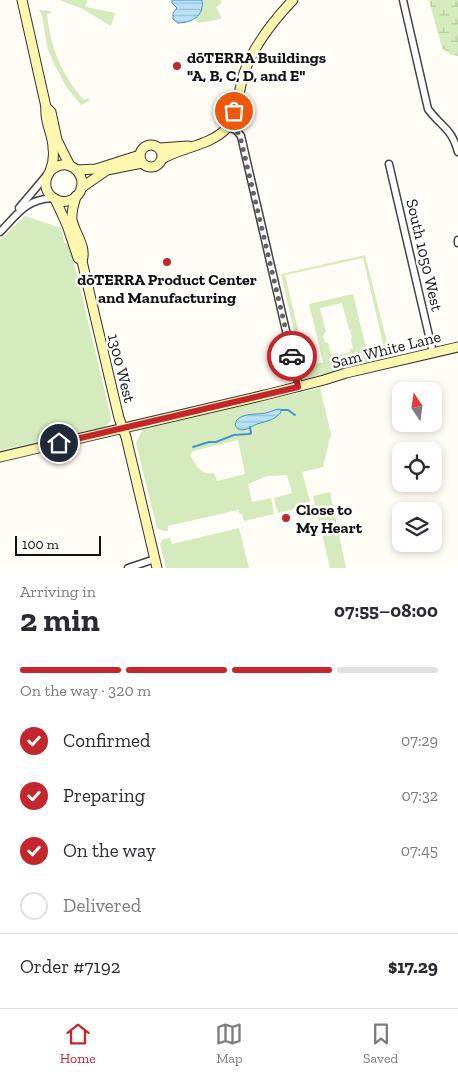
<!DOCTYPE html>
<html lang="en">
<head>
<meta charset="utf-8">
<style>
  :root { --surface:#fff; --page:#f2f2f3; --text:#2b2b33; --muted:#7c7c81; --line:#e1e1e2; --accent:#c4262e }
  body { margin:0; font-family:"Zilla Slab",serif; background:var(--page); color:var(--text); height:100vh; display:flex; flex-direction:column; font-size:19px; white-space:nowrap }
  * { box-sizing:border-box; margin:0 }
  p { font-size:16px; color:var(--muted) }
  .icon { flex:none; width:28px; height:28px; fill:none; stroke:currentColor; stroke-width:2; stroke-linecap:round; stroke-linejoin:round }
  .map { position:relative; height:568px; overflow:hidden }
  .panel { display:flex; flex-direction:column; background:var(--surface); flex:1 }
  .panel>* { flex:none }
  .needle { width:32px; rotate:347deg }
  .controls { position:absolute; left:392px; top:382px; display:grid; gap:10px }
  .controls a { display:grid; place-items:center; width:50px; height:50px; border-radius:10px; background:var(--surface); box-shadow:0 2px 8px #0003; font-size:25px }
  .scale { position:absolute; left:15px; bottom:12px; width:86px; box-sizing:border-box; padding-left:5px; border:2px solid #111; border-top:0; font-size:14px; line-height:18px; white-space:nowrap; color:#111; -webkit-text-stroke:4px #fff; paint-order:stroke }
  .pin { position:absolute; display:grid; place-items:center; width:42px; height:42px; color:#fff; margin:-21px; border:2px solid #fff; border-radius:50%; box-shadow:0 1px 5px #0007 }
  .courier { position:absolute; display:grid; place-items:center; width:50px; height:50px; margin:-25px; border:4px solid #c4262e; border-radius:50%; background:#fff; color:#222; box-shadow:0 1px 6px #0007 }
  .summary em { font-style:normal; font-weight:800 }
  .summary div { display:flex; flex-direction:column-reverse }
  .summary { display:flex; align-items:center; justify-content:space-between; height:85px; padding:0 20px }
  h1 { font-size:32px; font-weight:800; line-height:38px }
  .bar { display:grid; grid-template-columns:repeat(4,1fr); gap:8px 5px; align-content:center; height:60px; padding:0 20px }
  .bar i { height:6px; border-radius:4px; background:var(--line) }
  .bar .active { background:var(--accent) }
  .bar p { grid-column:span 4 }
  .line { display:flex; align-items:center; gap:12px; padding:0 20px; border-top:1px solid var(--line) }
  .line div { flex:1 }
  ol { padding:0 20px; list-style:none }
  li { display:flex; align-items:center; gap:15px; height:55px }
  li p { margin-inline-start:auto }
  li .icon { padding:5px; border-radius:50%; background:var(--accent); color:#fff; stroke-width:4 }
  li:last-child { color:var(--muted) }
  li i { width:28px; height:28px; border:2px solid var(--line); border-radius:50% }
  .dock { display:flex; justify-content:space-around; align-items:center; height:70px; border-top:1px solid var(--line); background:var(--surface); font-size:14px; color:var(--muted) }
  .dock a { display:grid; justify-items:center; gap:2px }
  .dock .active { color:var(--accent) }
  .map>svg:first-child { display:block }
</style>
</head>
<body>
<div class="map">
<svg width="458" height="568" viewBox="0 0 458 568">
  <defs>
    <pattern id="wetland-marsh" width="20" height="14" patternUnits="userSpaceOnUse" patternTransform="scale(1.25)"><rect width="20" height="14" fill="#d5ebbd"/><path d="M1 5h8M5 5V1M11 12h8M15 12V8" fill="none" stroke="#b6c8a1"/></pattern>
    <pattern id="water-rules" width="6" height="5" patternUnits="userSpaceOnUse" patternTransform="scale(1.25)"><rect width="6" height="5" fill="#b9e0f7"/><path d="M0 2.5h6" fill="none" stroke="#9ebfd3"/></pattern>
  </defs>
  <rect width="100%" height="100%" fill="#fffdf5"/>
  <g fill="#d5ebbd" fill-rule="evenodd">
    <path d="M59 0H87L86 7 115 13 111 26 81 8Z"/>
    <path d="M181 0H222L220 5 216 7 222 19 198 23Z"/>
    <path d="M39 10 51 11V13L47 14C50 46 62 76 84 100L89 98V101L81 105 67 88 53 62 47 47 42 15Z"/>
    <path d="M25 216 61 228 64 242 70 246 111 417 110 422 105 427 0 450V240Z"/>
    <path d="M365 255 391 358 305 379 281 274ZM363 258 384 348 367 352 353 294 309 304 323 362 307 366 285 275ZM342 303 349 329H350L352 338 351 339 353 349H350V352L339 355 338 353 331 354 328 342 325 343 323 335 326 332 320 308Z"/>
    <path d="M320 388 331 434 323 467 302 472 311 505 278 513 274 498 292 493 287 475 267 476 248 484 252 502 271 498 274 514 244 521 242 514H240L238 510 168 526V531H163L157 528 136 443 143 429ZM238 440 245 474 217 481 214 473C201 476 196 465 190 455L193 451Z"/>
    <path d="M330 492 346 568H330L313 496Z"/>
    <path d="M239 528 249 568H166L160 544 163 539 170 538 172 544Z"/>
  </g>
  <path fill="url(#wetland-marsh)" d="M429 0H458V56L451 55 442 48Z"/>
  <g fill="url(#water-rules)" stroke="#3f96cf">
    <path d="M172 0H202C205 16 191 23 178 23L173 19V13L177 8 172 3Z"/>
    <path d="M278 409 282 410C277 420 267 421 257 424 252 426 248 430 241 430 237 429 237 428 235 425 237 412 256 415 266 413 270 412 274 410 278 409Z"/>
  </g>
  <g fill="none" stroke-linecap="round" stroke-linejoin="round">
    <g stroke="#3f96cf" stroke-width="2">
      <path d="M281 410H288L295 415"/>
      <path d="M193 447 209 442H216L234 435 249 434 251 433 250 427"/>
    </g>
    <defs>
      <g id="street">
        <path d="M403 0 428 109C442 128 451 127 458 152"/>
        <path d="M229 127 236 130 241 136 299 387"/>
        <path d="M389 164 433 353"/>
        <path d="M19 208 46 176"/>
        <path d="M0 232C18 214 25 200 52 198"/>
        <path d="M458 240V243"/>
        <path d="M128 568 155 559"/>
      </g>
      <g id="secondary">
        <path d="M22 0 46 107C44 122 53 134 53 148 54 155 53 164 50 171 49 174 46 177 46 181 44 193 56 204 68 201 73 200 77 197 80 192 84 184 82 174 74 168 66 162 57 165 50 171"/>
        <path d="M46 107 51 112 57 140 70 166"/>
        <circle cx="151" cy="156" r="11"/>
        <path d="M160 148 188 146"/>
        <path d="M162 159C182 147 210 146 227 128 237 117 239 88 244 73 254 45 273 21 293 0"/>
        <path d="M76 170 96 169 140 155"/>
        <path d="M81 188 107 170 142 163"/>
        <path d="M76 196C74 205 71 211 72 220 75 234 87 247 82 261L113 393 119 418 126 437 157 568"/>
        <path d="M55 199 67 225 78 258 82 261"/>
        <path d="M0 457 269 394 324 380 346 373 458 347"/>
      </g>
    </defs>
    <use href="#street" stroke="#444" stroke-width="9"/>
    <use href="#secondary" stroke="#333" stroke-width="11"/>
    <use href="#street" stroke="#fff" stroke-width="6"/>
    <use href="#secondary" stroke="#fff6b0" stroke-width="9"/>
  </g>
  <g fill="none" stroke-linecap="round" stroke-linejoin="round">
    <path stroke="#646461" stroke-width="5" stroke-dasharray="0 9" d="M234 111 229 126 236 130 240 136 292 356"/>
    <path stroke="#c4262e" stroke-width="6" d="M59 443 298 387 292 356"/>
  </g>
  <g fill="#c4262e" stroke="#fff" stroke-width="2">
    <circle cx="177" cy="66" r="5"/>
    <circle cx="167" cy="262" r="5"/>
    <circle cx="286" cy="518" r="5"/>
  </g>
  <g text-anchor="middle" stroke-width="5" stroke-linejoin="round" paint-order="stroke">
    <g font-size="16" font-weight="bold" fill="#111" stroke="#fff" text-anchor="start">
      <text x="187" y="63">dōTERRA Buildings<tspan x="187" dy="18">"A, B, C, D, and E"</tspan></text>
      <text x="167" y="285" text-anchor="middle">dōTERRA Product Center<tspan x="167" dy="18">and Manufacturing</tspan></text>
      <text x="296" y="515">Close to<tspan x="296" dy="18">My Heart</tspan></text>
    </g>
    <g font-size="16" fill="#111" stroke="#fff">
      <text transform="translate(425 255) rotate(77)" y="6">South 1050 West</text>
      <text transform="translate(386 349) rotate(-14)" y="6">Sam White Lane</text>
      <text transform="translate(122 368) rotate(76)" y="6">1300 West</text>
    </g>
  </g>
</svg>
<div class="controls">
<a><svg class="needle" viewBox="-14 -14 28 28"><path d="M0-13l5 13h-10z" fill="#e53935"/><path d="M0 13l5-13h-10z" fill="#7c7c81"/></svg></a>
<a><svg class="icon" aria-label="locate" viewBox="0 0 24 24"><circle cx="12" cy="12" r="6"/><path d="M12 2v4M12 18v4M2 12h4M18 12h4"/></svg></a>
<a><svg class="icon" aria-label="layers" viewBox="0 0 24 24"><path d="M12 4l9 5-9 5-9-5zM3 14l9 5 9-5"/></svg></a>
</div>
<div class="scale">100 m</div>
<div class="pin" style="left:234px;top:111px;background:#ea580c"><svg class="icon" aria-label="bag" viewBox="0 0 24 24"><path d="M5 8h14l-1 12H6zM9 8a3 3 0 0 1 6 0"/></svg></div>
<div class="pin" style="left:59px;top:443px;background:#1f2937"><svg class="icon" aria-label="home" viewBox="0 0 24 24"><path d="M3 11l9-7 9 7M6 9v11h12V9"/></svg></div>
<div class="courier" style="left:292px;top:356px"><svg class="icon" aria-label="car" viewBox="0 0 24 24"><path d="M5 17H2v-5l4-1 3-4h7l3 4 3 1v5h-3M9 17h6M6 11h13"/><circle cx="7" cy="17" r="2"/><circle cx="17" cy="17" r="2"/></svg></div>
</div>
<section class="panel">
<div class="summary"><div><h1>2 min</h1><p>Arriving in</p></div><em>07:55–08:00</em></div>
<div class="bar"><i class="active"></i><i class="active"></i><i class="active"></i><i></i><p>On the way · 320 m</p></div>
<ol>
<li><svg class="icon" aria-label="check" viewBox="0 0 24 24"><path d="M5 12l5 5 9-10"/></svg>Confirmed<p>07:29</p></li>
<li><svg class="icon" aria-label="check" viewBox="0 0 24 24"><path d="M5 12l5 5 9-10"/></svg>Preparing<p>07:32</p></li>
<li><svg class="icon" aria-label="check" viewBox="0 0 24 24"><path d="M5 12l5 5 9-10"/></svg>On the way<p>07:45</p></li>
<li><i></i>Delivered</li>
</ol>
<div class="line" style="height:65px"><div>Order #7192</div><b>$17.29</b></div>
</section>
<nav class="dock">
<a class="active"><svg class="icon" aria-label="home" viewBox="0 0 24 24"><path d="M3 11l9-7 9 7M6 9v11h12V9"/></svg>Home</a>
<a><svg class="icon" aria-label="map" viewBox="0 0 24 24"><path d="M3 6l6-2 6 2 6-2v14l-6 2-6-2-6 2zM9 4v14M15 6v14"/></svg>Map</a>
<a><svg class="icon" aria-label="saved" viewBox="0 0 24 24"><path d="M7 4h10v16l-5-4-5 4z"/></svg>Saved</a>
</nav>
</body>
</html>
